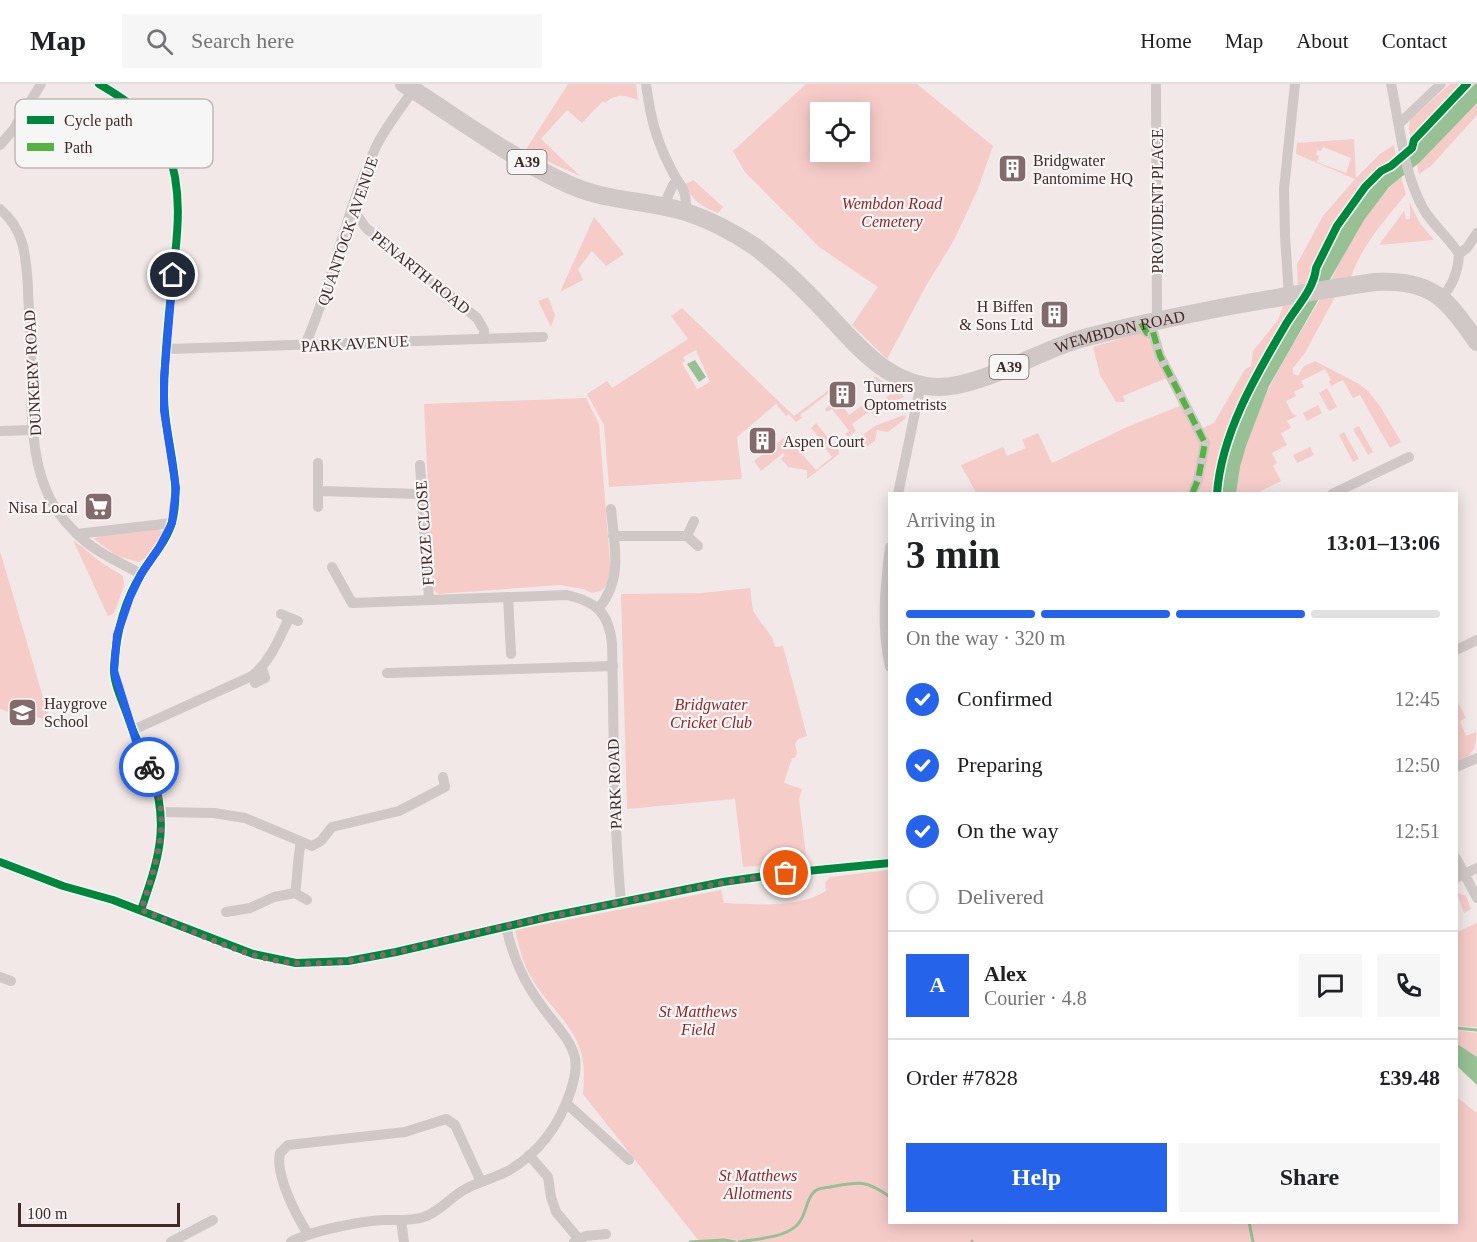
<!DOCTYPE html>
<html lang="en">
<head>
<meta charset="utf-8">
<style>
  :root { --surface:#fff; --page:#f6f6f6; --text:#202124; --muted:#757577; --line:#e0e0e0; --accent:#2563eb }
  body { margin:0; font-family:Georgia,serif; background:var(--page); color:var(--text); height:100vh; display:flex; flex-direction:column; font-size:22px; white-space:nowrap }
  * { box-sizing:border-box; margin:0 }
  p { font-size:20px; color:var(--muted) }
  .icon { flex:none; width:33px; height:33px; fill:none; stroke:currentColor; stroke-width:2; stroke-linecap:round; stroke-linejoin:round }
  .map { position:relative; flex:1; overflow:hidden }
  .sheet { position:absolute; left:888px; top:408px; width:570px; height:732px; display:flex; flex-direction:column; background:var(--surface); border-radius:0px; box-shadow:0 3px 15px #0003 }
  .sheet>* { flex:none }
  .fabs { position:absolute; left:810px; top:18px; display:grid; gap:12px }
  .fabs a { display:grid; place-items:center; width:60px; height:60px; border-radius:0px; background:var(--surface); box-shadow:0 3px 15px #0003; font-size:30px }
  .scale { position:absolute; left:18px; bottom:15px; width:162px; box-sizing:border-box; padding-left:6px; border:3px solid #462826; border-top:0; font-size:16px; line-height:21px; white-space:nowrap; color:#462826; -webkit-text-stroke:4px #f6f6f6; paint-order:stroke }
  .pin { position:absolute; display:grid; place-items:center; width:51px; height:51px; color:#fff; margin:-26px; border:3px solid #fff; border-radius:50%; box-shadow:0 2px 6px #0007 }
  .courier { position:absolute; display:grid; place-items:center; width:60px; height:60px; margin:-30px; border:4px solid #2563eb; border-radius:50%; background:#fff; color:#222; box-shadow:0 2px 8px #0007 }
  .headline em { font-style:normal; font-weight:600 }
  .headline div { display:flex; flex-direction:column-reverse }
  .headline { display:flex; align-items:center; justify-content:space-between; height:102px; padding:0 18px }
  h1 { font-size:39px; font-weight:600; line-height:45px }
  .bar { display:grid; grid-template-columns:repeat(4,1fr); gap:9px 6px; align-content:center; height:72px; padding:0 18px }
  .bar i { height:8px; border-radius:4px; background:var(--line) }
  .bar .active { background:var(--accent) }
  .bar p { grid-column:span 4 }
  .line { display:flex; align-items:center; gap:15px; padding:0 18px; border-top:2px solid var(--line) }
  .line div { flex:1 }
  .round { display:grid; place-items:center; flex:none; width:63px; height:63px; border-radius:0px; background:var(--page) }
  ol { padding:0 18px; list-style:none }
  li { display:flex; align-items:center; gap:18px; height:66px }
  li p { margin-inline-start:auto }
  li .icon { padding:6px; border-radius:50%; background:var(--accent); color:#fff; stroke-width:4 }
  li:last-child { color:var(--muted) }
  li i { width:33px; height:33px; border:3px solid var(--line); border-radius:50% }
  .action { display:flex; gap:12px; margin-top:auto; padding:12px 18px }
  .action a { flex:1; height:69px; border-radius:0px; background:var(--accent); color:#fff; font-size:24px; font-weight:600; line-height:69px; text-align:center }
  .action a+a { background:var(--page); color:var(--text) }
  header { display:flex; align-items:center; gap:36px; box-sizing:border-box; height:84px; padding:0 30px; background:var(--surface); border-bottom:2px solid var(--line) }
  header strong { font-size:28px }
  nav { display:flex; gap:33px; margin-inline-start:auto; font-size:21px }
  .search { width:420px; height:54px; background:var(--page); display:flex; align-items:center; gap:15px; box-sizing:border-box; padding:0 21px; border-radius:0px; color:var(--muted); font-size:22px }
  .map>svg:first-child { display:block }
</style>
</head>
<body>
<header>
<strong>Map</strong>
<div class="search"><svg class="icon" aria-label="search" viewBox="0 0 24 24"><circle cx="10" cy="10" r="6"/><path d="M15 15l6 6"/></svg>Search here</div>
<nav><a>Home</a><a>Map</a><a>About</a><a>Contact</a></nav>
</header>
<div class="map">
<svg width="1477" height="1158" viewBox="0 0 1477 1158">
  <rect width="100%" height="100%" fill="#f1e8e7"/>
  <g fill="#f6ccc9" fill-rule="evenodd">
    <path d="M568 0H636L638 16C624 11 617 9 605 19L603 17 582 39 567 26 541 55 580 92 525 67Z"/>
    <path d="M806 0H917L993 62 977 107 953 158 927 200 887 275 852 241 878 203 819 163 745 88 733 67ZM820 28H860V68H820Z"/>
    <path d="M1450 0H1464L1411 55 1409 44 1410 36Z"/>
    <path d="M1470 0H1475L1416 59V56Z"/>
    <path d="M1477 19V31L1431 82 1419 90 1417 80Z"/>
    <path d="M1354 55 1356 94 1380 70 1394 61 1396 72 1387 82 1367 96 1339 133 1314 184 1310 201 1298 203 1297 180 1323 132 1355 95 1296 70 1297 59ZM1323 63 1351 74 1346 89 1317 78 1319 72 1316 71 1317 66 1321 67Z"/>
    <path d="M1401 93 1406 110C1385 136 1362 161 1351 193L1331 197C1348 160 1369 119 1401 93Z"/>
    <path d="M693 96 723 123 718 129C702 122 691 117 686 100Z"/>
    <path d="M1410 119 1419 138 1434 156 1379 161 1404 127 1406 135H1410Z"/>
    <path d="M594 133 624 170 606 182 592 167 578 185 583 196 560 208Z"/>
    <path d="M1336 211 1305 269 1293 284V290L1298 292 1304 282 1315 277 1359 300 1368 307 1380 322 1401 358 1390 364 1360 311 1353 314 1343 296 1331 302 1329 298 1331 296 1325 285 1301 297 1304 303 1294 308 1296 312 1286 317 1292 329 1297 332 1287 337 1291 344 1281 349 1287 361 1272 369 1277 379 1273 382 1281 397 1257 409 1236 410C1242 336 1286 274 1322 212Z"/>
    <path d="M548 213 555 231 551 243 538 217Z"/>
    <path d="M1298 218C1264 273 1219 344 1215 409H976L961 381 1003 363 1007 372 1026 364 1022 356 1038 349 1052 379 1127 343 1187 319 1201 345 1214 339 1245 285 1251 282 1253 267 1278 236 1283 222 1290 219Z"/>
    <path d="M682 224 794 332 829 306 830 308 800 331 802 334 796 338 789 330 786 332 776 320 737 353 742 395 609 403 604 341 587 310 607 297 612 304 688 255 671 232ZM696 266 710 298 697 305 682 279 685 277 683 273Z"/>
    <path d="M1142 248 1152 251 1169 293 1123 312 1125 318H1116L1100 291 1093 263Z"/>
    <path d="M874 292 899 306 904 313 880 323V319L893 307 874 297Z"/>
    <path d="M1327 304 1337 323 1329 327 1319 309Z"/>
    <path d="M586 314 599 340 611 492 607 501 601 507 592 509 583 505 560 501 438 510 433 505 424 320Z"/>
    <path d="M831 319 836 326 842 321 849 331 864 320 872 323 877 331 876 334 870 327 852 340 856 347 848 353 845 350 849 347 832 325 827 328 825 325Z"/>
    <path d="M1318 321 1322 329 1307 337 1303 329Z"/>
    <path d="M904 331 906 332 905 335 888 348 877 346 875 357 863 365 856 356 875 342Z"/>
    <path d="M816 339 830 356 825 361 811 344Z"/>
    <path d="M1359 342 1373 368 1368 371 1353 345Z"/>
    <path d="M1344 348 1359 375 1353 378 1339 351Z"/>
    <path d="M786 352 816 386 832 373 825 364 832 358 839 367V370L807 395V386L788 383 781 375 785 371 783 369 761 387 754 377Z"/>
    <path d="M1310 363 1314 371 1297 379 1293 371Z"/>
    <path d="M159 445 162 448C158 460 150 473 139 478L117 472 94 455C107 446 142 447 159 445Z"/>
    <path d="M73 456 102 479 123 492 124 502 114 529 108 532Z"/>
    <path d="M0 467 50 637 19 628 17 631 0 625Z"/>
    <path d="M750 504 753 527 773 555 775 563 783 562 807 652 798 655 795 660 797 668 795 674H792L784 699 802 705 799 715 807 778 743 783 735 715 627 725 621 510 702 509Z"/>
    <path d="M1457 616 1466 634 1460 637 1466 652 1476 648C1477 665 1472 672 1457 678L1458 666 1456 665Z"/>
    <path d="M889 786 890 1138H1456L1457 1013 1475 1028 1477 1027V1158H690L698 1156 583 1010C584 996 585 982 581 968 574 942 548 921 534 898 524 883 519 864 515 846L721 806 724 819C756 820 797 825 826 807L825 799 830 793Z"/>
    <path d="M1457 809 1466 812 1471 825 1464 829Z"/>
    <path d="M1477 839V943L1459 942 1457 943V848Z"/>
    <path d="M1456 946 1477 949V973L1457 959Z"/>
  </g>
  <g fill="#97c194">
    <path d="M1475 0H1477V19L1420 78 1389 103 1364 136 1269 302 1246 362 1240 383 1236 409 1220 410C1224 331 1282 260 1317 194 1317 170 1354 115 1371 98 1377 92 1383 90 1391 87 1399 83 1408 72 1415 65L1416 59Z"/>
    <path d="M695 276 706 293 699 298 687 280Z"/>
    <path d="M1456 959 1477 973V1001L1457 982Z"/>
  </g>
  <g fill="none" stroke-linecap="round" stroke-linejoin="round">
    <g stroke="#97c194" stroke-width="3">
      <path d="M1456 944 1477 946"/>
      <path d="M1249 1138 1253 1158"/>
      <path d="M972 1157V1158"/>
      <path d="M690 1158 724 1156 735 1158"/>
      <path d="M739 1158C756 1155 783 1154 796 1142 806 1134 805 1118 813 1109 817 1104 823 1104 830 1103 858 1098 865 1095 890 1113"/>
    </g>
    <g stroke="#cfc8c6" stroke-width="10">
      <path d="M99 0C125 15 155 35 167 64 183 105 178 148 173 190 169 230 164 271 164 312 164 354 183 397 172 438 167 457 152 472 142 489 124 517 116 551 114 583 113 600 124 620 129 636 135 654 145 671 152 690 170 742 158 777 141 826"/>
      <path d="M646 0C651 39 658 62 677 96"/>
      <path d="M1156 0 1157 235"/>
      <path d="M1391 0C1400 41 1403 89 1424 126 1434 142 1449 154 1459 170 1458 188 1453 200 1442 214"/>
      <path d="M1399 40 1441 0"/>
      <path d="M0 61 13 46 41 0"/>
      <path d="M663 123 673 101 677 96C686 106 686 116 686 128"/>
      <path d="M352 124 366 144 477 234 484 246V254"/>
      <path d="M0 125C25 146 26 173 28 204 28 223 31 243 31 263 31 306 29 363 45 403 51 420 63 436 75 448 93 467 119 478 141 490"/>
      <path d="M1459 170 1467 164 1477 149"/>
      <path d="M1289 212 1285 152 1284 105 1295 0"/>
      <path d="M1141 239 1147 249 1153 248 1160 272 1205 359 1198 396 1192 410"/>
      <path d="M305 261C333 198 345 130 374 67 383 46 400 26 413 6"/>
      <path d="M167 265 543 253"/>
      <path d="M0 347 34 346"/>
      <path d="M318 379V407L420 410"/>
      <path d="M420 381 429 516"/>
      <path d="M898 410 921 300"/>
      <path d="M1332 410 1409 373"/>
      <path d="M318 423V407"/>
      <path d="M77 450 172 439"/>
      <path d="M613 452H687L698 462"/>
      <path d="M687 452 694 437"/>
      <path d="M890 463C885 503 881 544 890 583"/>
      <path d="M332 483 352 519 567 511C597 518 609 529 612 560 614 647 613 732 621 818"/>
      <path d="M508 513 511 570"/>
      <path d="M598 525C624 495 614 460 611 425"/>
      <path d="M281 530 298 537"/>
      <path d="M1456 566 1477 556"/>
      <path d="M387 589 613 582"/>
      <path d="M255 599 265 594 262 584"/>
      <path d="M133 646 252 592C270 578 279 555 289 534"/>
      <path d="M1456 683 1477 674"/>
      <path d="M162 728 214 729 245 734 312 762 321 757 332 743 399 727 445 703 443 693"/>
      <path d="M1456 774 1477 814"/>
      <path d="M0 778 63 802 113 816 253 870 296 879 348 877 396 868 547 833 723 798 786 789 890 779"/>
      <path d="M1456 794 1477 784"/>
      <path d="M295 809 307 816"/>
      <path d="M226 828 250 824 274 813 295 809C298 792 297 776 301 758"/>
      <path d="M0 893 11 897"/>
      <path d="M566 1019 629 1076"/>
      <path d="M529 1071 548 1093 551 1113 556 1128 578 1154"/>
      <path d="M401 1136 404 1158"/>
      <path d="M308 1150C296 1131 275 1091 280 1069L288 1061 405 1048 446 1035 455 1041 481 1098"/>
      <path d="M171 1158 213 1136"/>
      <path d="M291 1158C311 1147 360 1137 384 1136 397 1136 411 1137 424 1133 439 1128 449 1115 462 1107 476 1098 493 1095 508 1087 539 1069 560 1040 571 1006 574 995 577 985 575 974 571 955 552 937 541 921 523 897 512 871 506 842"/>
      <path d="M574 1158 586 1152 606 1150"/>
    </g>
    <path stroke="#cfc8c6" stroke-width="18" id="s1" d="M404 0C458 34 512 75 570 101 608 118 648 116 686 128 710 136 733 148 754 162 777 179 798 199 818 220 852 255 885 302 939 303 980 303 1037 268 1077 256 1126 242 1175 233 1225 223 1275 214 1325 205 1375 198 1433 196 1445 213 1477 258"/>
    <path stroke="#57b245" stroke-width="6" stroke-dasharray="12 6" stroke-linecap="butt" d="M1141 239 1147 249 1153 248 1160 272 1205 359 1198 396 1192 410"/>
    <defs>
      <g id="cycleway">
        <path d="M99 0C125 15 155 35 167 64 183 105 178 148 173 190 169 230 164 271 164 312 164 354 183 397 172 438 167 457 152 472 142 489 124 517 116 551 114 583 113 600 124 620 129 636 135 654 145 671 152 690 170 742 158 777 141 826"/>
        <path d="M1217 410C1221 350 1256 291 1286 240 1297 222 1314 205 1316 184L1337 142 1365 103 1381 87 1391 82 1412 64 1414 56 1467 0"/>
        <path d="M0 778 63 802 113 816 253 870 296 879 348 877 396 868 547 833 723 798 786 789 890 779"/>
      </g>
    </defs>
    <use href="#cycleway" stroke="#f6f6f6" stroke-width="11"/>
    <use href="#cycleway" stroke="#00873e" stroke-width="8"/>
  </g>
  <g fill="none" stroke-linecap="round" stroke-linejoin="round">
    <path stroke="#826b6a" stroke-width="6" stroke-dasharray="0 10.8" d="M149 683C173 733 157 778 141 826 188 844 246 876 295 879 357 883 419 861 478 848 581 826 683 804 786 789"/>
    <path stroke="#2563eb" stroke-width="8" d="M149 683 136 657 114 587 117 551 130 513 141 490 159 464 172 439 176 404 164 327V294L173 191"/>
  </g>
  <defs>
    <symbol id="building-square" viewBox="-11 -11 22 22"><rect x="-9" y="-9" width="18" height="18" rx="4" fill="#826b6a" stroke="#f6f6f6"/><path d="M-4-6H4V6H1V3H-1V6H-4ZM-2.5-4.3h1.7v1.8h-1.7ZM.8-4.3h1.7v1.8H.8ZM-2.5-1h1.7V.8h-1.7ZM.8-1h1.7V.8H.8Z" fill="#fff"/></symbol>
    <symbol id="supermarket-square" viewBox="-11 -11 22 22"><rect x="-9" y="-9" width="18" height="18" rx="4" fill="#826b6a" stroke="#f6f6f6"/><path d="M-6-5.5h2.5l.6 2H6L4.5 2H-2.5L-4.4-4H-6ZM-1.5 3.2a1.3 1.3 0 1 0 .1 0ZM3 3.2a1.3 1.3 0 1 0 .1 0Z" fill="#fff"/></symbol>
    <symbol id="school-square" viewBox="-11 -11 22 22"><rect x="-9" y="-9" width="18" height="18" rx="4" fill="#826b6a" stroke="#f6f6f6"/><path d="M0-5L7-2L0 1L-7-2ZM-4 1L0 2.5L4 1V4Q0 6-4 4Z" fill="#fff"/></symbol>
  </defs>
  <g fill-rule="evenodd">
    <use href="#building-square" x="996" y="68" width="33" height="33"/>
    <use href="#building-square" x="1038" y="214" width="33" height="33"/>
    <use href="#building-square" x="826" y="294" width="33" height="33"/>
    <use href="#building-square" x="746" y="340" width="33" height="33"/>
    <use href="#supermarket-square" x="82" y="406" width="33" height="33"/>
    <use href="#school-square" x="6" y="612" width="33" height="33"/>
  </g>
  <g text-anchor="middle" stroke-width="4.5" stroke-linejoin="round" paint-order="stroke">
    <g fill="#f6f6f6" stroke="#7b6664" stroke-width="1.5">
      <rect x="507.5" y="66" width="39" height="24" rx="4.5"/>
      <rect x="989.5" y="271" width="39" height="24" rx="4.5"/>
    </g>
    <g font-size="15" font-weight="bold" fill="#462826">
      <text x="527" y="83">A39</text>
      <text x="1009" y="288">A39</text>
    </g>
    <g font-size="16" fill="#462826" stroke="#f6f6f6" text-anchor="start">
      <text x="1033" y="82">Bridgwater<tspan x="1033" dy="18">Pantomime HQ</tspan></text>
      <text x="1033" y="228" text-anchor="end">H Biffen<tspan x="1033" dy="18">&amp; Sons Ltd</tspan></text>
      <text x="864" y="308">Turners<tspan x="864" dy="18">Optometrists</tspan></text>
      <text x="783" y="363">Aspen Court</text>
      <text x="78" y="429" text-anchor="end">Nisa Local</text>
      <text x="44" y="625">Haygrove<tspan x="44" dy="18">School</tspan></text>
    </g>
    <g font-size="16" fill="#462826" stroke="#f6f6f6">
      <text transform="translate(1157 117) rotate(-90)" y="6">PROVIDENT PLACE</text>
      <text transform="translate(347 147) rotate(-71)" y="6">QUANTOCK AVENUE</text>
      <text transform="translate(421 188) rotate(39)" y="6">PENARTH ROAD</text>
      <text dy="6" stroke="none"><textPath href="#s1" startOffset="818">WEMBDON ROAD</textPath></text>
      <text transform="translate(355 259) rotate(-3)" y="6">PARK AVENUE</text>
      <text transform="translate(32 289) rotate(-93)" y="6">DUNKERY ROAD</text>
      <text transform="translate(424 449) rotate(-94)" y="6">FURZE CLOSE</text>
      <text transform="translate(614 700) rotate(-92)" y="6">PARK ROAD</text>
    </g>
    <g font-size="16" font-style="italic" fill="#902528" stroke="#f6f6f6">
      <text x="892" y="125">Wembdon Road<tspan x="892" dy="18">Cemetery</tspan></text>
      <text x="711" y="626">Bridgwater<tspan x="711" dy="18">Cricket Club</tspan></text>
      <text x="698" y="933">St Matthews<tspan x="698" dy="18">Field</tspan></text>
      <text x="758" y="1097">St Matthews<tspan x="758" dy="18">Allotments</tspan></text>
    </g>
  </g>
  <rect x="15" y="15" width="198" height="69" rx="9" fill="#f6f6f6" stroke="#c1b8b8" stroke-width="1.5"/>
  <rect x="27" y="32" width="27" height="8" fill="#00873e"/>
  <rect x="27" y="59" width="27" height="8" fill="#57b245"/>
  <g font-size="16" fill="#462826">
    <text x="64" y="42">Cycle path</text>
    <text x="64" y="69">Path</text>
  </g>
</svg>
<div class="fabs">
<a><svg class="icon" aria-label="locate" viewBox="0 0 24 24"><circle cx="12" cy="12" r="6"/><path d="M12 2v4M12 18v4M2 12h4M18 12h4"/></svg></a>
</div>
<div class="scale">100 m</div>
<div class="pin" style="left:786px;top:789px;background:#ea580c"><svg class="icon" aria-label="bag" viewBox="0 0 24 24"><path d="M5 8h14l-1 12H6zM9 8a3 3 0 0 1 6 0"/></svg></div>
<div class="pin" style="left:173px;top:191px;background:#1f2937"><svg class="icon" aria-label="home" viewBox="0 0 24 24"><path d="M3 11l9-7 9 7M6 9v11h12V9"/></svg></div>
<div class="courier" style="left:149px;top:683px"><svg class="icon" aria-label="bike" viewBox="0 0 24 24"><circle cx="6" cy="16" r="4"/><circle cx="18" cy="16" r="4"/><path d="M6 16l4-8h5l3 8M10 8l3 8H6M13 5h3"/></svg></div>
<section class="sheet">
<div class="headline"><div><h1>3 min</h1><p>Arriving in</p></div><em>13:01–13:06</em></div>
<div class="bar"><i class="active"></i><i class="active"></i><i class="active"></i><i></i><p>On the way · 320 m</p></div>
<ol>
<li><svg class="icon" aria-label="check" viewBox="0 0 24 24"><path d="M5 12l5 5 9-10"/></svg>Confirmed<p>12:45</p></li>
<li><svg class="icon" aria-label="check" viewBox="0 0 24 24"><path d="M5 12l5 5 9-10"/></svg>Preparing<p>12:50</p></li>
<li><svg class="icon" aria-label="check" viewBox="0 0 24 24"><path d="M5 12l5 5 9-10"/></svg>On the way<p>12:51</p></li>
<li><i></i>Delivered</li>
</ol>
<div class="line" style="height:108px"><b class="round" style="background:var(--accent);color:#fff">A</b><div><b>Alex</b><p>Courier · 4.8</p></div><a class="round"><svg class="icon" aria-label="chat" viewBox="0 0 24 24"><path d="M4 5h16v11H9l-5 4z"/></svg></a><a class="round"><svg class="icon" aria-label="phone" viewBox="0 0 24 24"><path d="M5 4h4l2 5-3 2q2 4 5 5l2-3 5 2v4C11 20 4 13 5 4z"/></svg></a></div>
<div class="line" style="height:78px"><div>Order #7828</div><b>£39.48</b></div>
<div class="action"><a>Help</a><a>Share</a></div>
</section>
</div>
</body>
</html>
